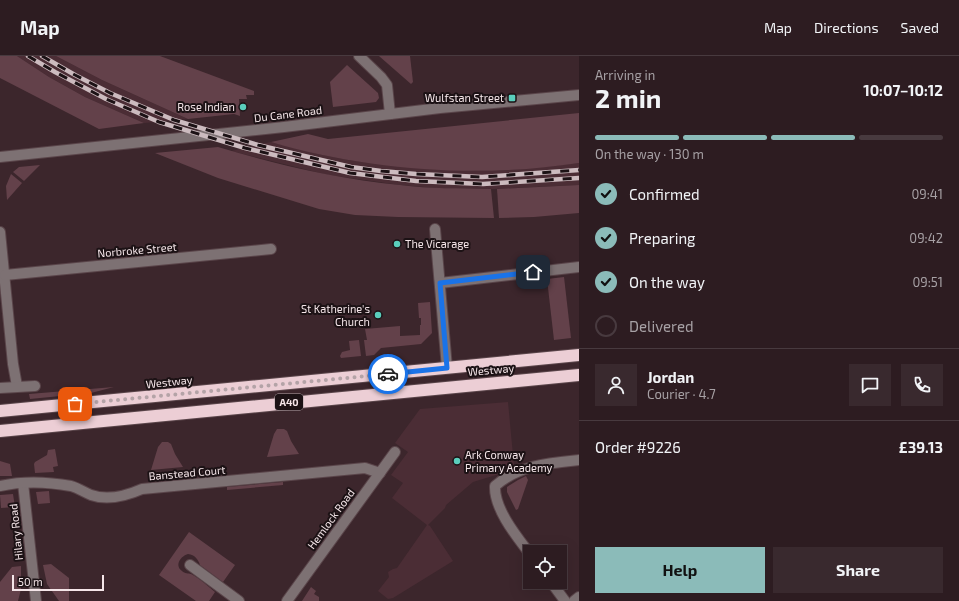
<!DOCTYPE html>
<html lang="en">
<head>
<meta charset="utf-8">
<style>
  :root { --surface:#2d1c21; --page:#39292e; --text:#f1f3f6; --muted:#a7a1a5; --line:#483a3f; --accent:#8bbbb9 }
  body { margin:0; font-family:"Exo 2",sans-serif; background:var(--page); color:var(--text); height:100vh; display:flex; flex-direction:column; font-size:15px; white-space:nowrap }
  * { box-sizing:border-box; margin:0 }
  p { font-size:13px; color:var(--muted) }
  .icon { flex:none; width:22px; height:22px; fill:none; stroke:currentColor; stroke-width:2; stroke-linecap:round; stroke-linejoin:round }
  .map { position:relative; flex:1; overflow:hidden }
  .panel { display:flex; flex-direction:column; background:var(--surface); width:380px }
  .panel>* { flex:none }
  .controls { position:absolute; left:523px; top:489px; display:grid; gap:8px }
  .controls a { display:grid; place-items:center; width:44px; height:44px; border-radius:0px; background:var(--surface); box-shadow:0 4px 16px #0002,0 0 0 1px var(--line); font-size:20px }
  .scale { position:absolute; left:12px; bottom:10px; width:92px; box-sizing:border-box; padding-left:4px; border:2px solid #f5e6e9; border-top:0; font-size:11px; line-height:14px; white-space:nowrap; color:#f5e6e9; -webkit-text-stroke:3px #1c1215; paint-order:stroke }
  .pin { position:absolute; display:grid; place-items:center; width:34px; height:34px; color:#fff; margin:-17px; border-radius:8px; box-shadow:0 2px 6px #0006 }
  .courier { position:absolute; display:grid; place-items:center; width:40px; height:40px; margin:-20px; border:3px solid #1a73e8; border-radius:50%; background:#fff; color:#222; box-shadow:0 1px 5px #0007 }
  .overview em { font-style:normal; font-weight:700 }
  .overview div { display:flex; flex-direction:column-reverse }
  .overview { display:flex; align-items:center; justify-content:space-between; height:68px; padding:0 16px }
  h1 { font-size:26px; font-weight:700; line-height:30px }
  .bar { display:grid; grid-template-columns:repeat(4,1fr); gap:6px 4px; align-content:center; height:48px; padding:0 16px }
  .bar i { height:5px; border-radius:3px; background:var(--line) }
  .bar .current { background:var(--accent) }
  .bar p { grid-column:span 4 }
  .line { display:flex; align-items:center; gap:10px; padding:0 16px; border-top:1px solid var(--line) }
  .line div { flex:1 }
  .round { display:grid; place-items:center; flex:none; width:42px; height:42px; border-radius:0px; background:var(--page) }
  ol { padding:0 16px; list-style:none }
  li { display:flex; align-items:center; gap:12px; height:44px }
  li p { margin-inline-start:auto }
  li .icon { padding:4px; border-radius:50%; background:var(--accent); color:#111; stroke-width:4 }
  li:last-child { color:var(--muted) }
  li i { width:22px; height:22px; border:2px solid var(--line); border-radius:50% }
  .cta { display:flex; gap:8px; margin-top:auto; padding:8px 16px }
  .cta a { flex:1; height:46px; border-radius:0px; background:var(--accent); color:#111; font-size:16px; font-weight:700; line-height:46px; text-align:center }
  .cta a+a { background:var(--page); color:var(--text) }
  header { display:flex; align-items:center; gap:24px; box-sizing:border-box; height:56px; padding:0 20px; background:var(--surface); border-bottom:1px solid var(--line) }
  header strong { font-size:19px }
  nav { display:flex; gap:22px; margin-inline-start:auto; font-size:14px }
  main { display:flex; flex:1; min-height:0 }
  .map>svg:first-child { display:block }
</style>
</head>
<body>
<header>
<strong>Map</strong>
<nav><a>Map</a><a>Directions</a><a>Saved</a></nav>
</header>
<main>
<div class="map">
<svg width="579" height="545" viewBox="0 0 579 545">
  <rect width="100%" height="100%" fill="#3c262c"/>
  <g fill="#4b2d35">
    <path d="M17 0H56L102 24 188 63 144 67 85 41 49 21Z"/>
    <path d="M271 86 318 98 349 104 388 109 479 115 510 114 579 107V129L494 133 436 132 400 129 328 119 231 95Z"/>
    <path d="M508 346 514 410 509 413 496 419 473 426 446 449 445 452 428 469 430 470 453 505 393 542 388 543 378 535 389 521 388 516 393 513 397 512 427 469 392 442 403 427 391 419 408 396 395 387 420 353Z"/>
  </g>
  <g fill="#63414a">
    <path d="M0 0H17L49 21 85 41 144 67 99 73 0 22Z"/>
    <path d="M56 0H160L254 35V39H246L247 43H239L240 60 234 58 188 63 102 24Z"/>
    <path d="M379 0H410L413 26 411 28Z"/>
    <path d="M347 9 378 37 379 42 376 46 333 51 330 26Z"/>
    <path d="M579 57V107C556 110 533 113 509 114 432 118 345 108 271 86L308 78 328 83Z"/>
    <path d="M218 91C278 109 338 123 400 129 430 133 460 132 491 133L494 162 398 161 355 159 319 153 218 122 155 97Z"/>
    <path d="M40 109 24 125 13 116 19 111Z"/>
    <path d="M11 118 22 127 7 144 6 130Z"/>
    <path d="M579 129V157L534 161 499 162 497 133Z"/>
    <path d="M564 221 571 282 554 284 547 223Z"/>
    <path d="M430 246 432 277 421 288 381 292 374 299 366 300 364 284H367L365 273 400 270V280L420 279V269H421V262H419L418 247Z"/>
    <path d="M359 284 361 300 341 302 340 300 342 296 350 294 349 285Z"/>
    <path d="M114 331 91 337 30 343 29 338Z"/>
    <path d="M277 373H284L287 375 291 385 299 398 267 401 274 378Z"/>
    <path d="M162 386H168L171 388 175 398 183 411 151 414 158 391Z"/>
    <path d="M55 393 58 410 53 411 54 416 35 417 34 408 35 406 47 399 48 394Z"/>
    <path d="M0 405 10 408 12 420H0Z"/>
    <path d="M526 420 528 424 518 453 516 454 507 436V431L518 424Z"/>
    <path d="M283 426V429L227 434V431Z"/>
    <path d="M49 435 50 447 38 448 36 436Z"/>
    <path d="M13 438 15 451 1 452 0 439Z"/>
    <path d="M189 476 235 509 223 526 200 509C198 503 195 499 188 498 181 500 174 509 182 515 185 518 188 517 191 518 198 521 209 531 215 536L209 545H196L159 519Z"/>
    <path d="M51 508 69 522V545H59L47 528 43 509Z"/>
    <path d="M21 510V533L18 545H0V526L12 511Z"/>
    <path d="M311 531 316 535 314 538 319 541V545H302Z"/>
  </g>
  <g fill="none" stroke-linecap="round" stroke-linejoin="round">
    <defs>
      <g id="minor">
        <path d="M359 0 381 21 387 29 390 58"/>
        <path d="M0 101 284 71 440 52 579 39"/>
        <path d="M435 173 447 312"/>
        <path d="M0 176 13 308 17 330"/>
        <path d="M5 219 271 193"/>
        <path d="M440 227 579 211"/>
        <path d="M0 332 35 330"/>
        <path d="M23 427 36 545"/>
        <path d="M0 430C22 425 49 426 71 430 78 432 84 436 91 439 108 445 126 440 142 433L365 412 380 417"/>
        <path d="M530 498C517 481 494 453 495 430 519 409 549 407 579 404"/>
        <path d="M190 509 239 545"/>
        <path d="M551 526 565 545"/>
        <path d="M287 545 395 396"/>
        <path d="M574 545 579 541"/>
      </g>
      <g id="highway">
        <path d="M0 355 579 299"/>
        <path d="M0 375 579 319"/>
      </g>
    </defs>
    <use href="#minor" stroke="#5a454a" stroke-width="12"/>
    <use href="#highway" stroke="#5a454a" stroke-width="14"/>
    <use href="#minor" stroke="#7d7173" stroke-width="10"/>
    <use href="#highway" stroke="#ecced5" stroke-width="12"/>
    <defs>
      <g id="rail">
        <path d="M28 0 55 16 106 43 159 66 245 92 350 117 416 125 483 128 579 122"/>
        <path d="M42 0 75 19 110 37 174 64 258 89 351 111 381 115 416 118 482 121 579 114"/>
      </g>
    </defs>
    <use href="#rail" stroke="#ccbbbf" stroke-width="4.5"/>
    <use href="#rail" stroke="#1c1215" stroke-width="3" stroke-dasharray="9" stroke-linecap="butt"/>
  </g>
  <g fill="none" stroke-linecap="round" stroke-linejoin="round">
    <path stroke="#b4a3a7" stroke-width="4" stroke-dasharray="0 7.2" d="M75 348 388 318"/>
    <path stroke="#1a73e8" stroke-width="5" d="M388 318 447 312 440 227 533 216"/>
  </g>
  <g fill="#5acebc" stroke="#1c1215" stroke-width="1.5">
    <rect x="508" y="38" width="8" height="8" rx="2"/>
    <circle cx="243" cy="51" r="4"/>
    <circle cx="397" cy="188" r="4"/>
    <circle cx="378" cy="259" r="4"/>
    <circle cx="457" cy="405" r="4"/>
  </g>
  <g text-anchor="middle" stroke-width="4" stroke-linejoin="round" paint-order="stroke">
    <rect fill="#1c1215" stroke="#b4a6a9" stroke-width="1" x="275" y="338" width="28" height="16" rx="3"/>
    <g font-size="10" font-weight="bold" fill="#f5e6e9">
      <text x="289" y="350">A40</text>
    </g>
    <g font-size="11" fill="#f5e6e9" stroke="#1c1215" text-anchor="end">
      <text x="504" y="46">Wulfstan Street</text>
      <text x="235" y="55">Rose Indian</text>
      <text x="405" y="192" text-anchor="start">The Vicarage</text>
      <text x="370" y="257">St Katherine's<tspan x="370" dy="13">Church</tspan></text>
      <text x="465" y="403" text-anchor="start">Ark Conway<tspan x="465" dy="13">Primary Academy</tspan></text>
    </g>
    <g font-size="11" fill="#f5e6e9" stroke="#1c1215">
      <text transform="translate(288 58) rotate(-7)" y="4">Du Cane Road</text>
      <text transform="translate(137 194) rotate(-5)" y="4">Norbroke Street</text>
      <text transform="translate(491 314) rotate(-5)" y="4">Westway</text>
      <text transform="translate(169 326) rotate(-6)" y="4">Westway</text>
      <text transform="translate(187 417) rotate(-5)" y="4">Banstead Court</text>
      <text transform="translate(331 463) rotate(-54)" y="4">Hemlock Road</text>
      <text transform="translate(16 476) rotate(-96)" y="4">Hilary Road</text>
    </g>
  </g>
</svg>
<div class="controls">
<a><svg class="icon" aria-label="locate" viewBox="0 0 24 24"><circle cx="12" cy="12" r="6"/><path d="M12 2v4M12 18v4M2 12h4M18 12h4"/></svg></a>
</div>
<div class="scale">50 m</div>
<div class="pin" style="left:75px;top:348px;background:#ea580c"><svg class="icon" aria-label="bag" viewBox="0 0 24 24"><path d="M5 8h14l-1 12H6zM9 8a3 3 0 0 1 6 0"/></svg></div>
<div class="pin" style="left:533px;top:216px;background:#1f2937"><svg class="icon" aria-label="home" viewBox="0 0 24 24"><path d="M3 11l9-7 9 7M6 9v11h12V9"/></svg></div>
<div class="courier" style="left:388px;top:318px"><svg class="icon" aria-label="car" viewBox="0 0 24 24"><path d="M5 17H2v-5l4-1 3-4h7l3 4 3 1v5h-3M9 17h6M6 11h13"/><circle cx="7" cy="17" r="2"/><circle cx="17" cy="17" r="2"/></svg></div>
</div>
<section class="panel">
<div class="overview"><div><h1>2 min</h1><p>Arriving in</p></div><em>10:07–10:12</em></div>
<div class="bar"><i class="current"></i><i class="current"></i><i class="current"></i><i></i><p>On the way · 130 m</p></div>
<ol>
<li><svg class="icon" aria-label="check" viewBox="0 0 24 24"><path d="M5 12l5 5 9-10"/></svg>Confirmed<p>09:41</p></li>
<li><svg class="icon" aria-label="check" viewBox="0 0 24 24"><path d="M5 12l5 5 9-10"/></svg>Preparing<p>09:42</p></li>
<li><svg class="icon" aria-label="check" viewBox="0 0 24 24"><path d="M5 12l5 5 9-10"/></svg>On the way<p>09:51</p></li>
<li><i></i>Delivered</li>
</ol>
<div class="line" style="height:72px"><a class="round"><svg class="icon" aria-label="person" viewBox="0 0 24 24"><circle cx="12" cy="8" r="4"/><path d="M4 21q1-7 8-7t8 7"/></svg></a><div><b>Jordan</b><p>Courier · 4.7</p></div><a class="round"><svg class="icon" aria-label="chat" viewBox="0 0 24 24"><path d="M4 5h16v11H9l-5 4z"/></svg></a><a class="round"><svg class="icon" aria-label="phone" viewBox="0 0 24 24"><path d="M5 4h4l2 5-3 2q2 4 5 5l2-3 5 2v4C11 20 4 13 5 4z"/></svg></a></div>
<div class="line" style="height:52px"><div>Order #9226</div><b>£39.13</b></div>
<div class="cta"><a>Help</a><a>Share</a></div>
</section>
</main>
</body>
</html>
